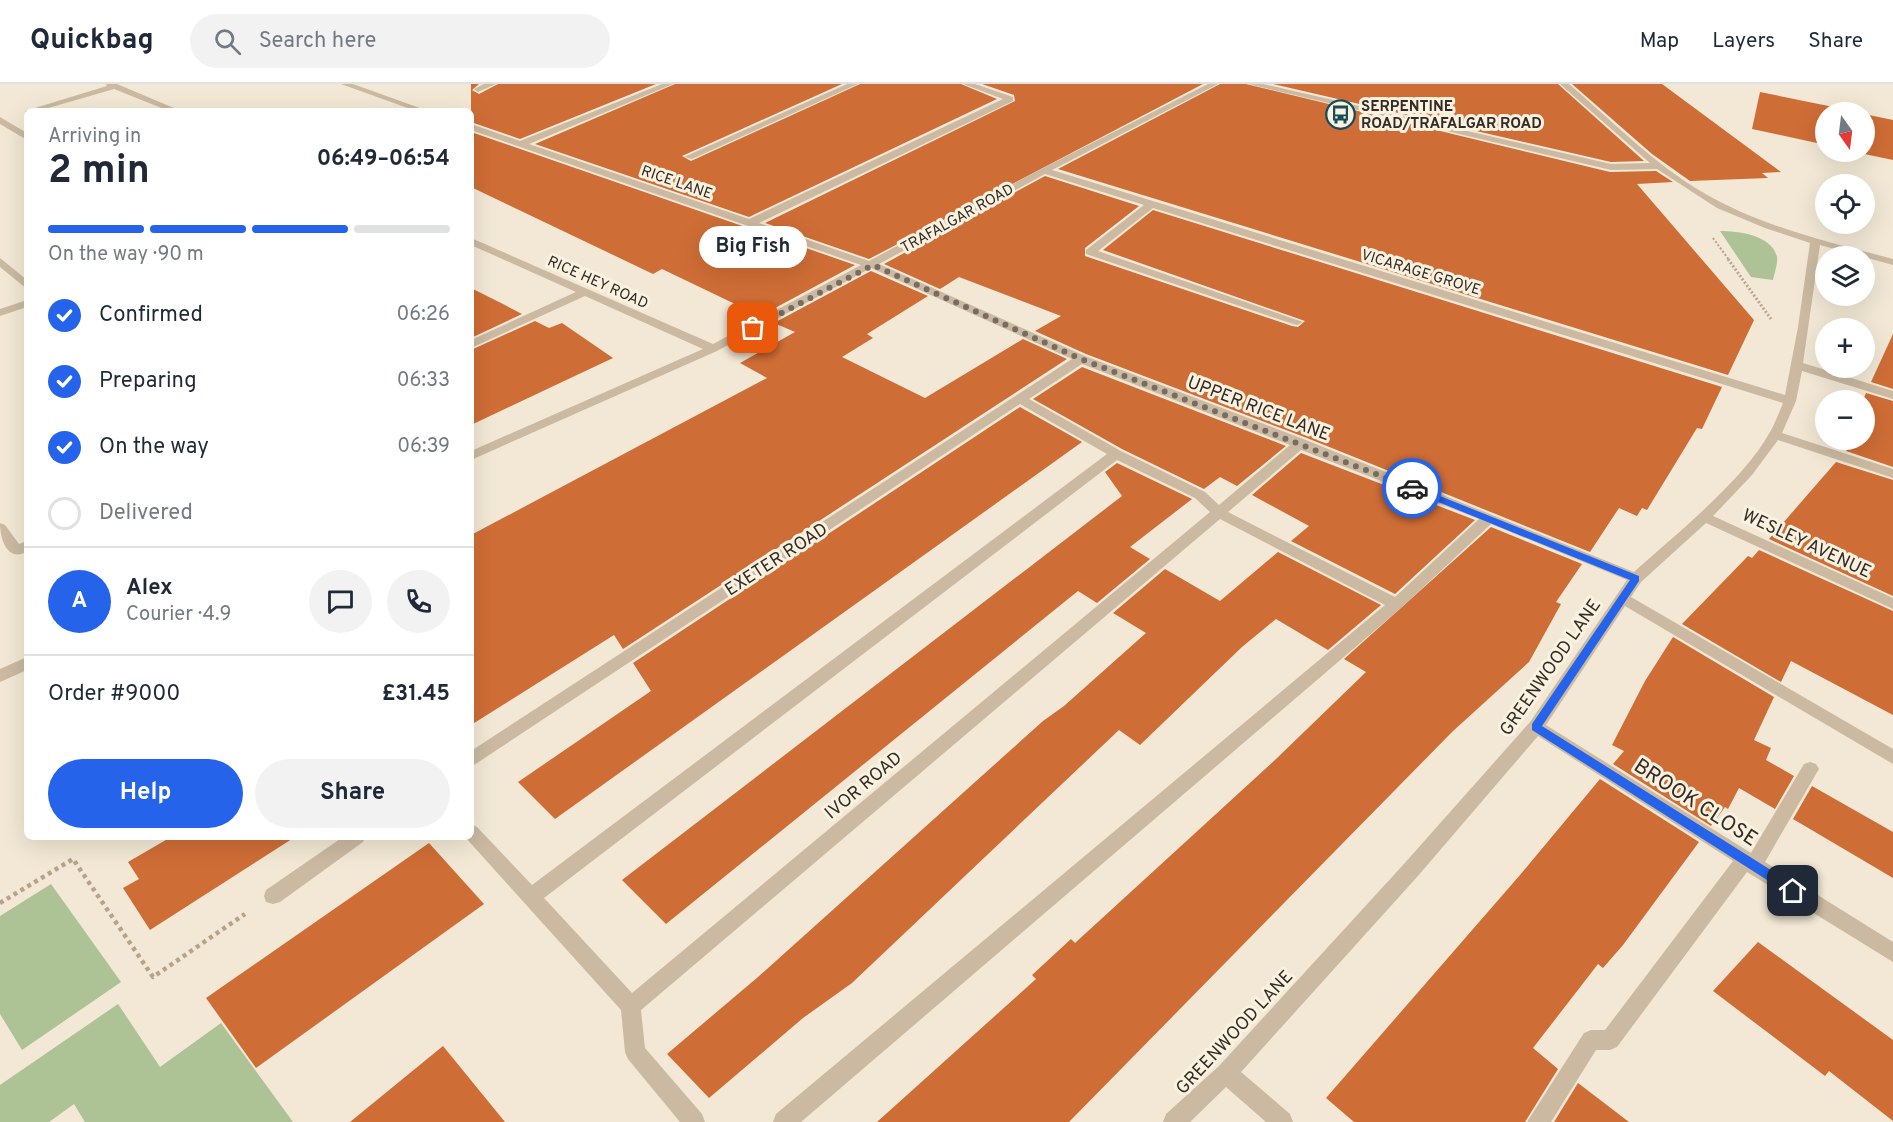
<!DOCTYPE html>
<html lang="en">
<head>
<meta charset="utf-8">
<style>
  :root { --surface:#fff; --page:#f2f2f3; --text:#1f2937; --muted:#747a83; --line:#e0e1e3; --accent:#2563eb }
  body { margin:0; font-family:Overpass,sans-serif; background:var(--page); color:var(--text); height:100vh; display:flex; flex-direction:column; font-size:22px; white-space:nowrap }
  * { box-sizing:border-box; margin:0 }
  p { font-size:20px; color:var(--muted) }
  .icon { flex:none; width:33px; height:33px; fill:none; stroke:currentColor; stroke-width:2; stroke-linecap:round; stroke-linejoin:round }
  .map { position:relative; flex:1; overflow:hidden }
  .drawer { position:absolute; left:24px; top:24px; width:450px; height:732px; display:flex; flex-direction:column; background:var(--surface); border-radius:9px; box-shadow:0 6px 24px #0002 }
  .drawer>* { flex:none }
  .needle { width:39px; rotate:166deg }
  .fabs { position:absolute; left:1815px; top:18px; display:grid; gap:12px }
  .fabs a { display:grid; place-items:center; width:60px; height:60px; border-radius:50%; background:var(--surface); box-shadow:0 6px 24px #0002; font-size:30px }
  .pin { position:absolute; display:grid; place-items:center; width:51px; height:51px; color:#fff; margin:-26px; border-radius:12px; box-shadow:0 3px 9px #0006 }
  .courier { position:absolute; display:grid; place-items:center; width:60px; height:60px; margin:-30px; border:4px solid #2563eb; border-radius:50%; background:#fff; color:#222; box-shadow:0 2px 8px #0007 }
  .bubble { position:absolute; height:42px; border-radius:21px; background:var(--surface); box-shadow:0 6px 24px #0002; font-size:20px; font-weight:700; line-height:42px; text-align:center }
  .overview em { font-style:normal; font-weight:700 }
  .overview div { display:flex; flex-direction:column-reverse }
  .overview { display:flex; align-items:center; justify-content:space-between; height:102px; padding:0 24px }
  h1 { font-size:39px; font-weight:700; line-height:45px }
  .bar { display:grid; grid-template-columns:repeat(4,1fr); gap:9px 6px; align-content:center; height:72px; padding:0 24px }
  .bar i { height:8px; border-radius:4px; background:var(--line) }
  .bar .on { background:var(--accent) }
  .bar p { grid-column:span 4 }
  .line { display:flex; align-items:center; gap:15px; padding:0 24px; border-top:2px solid var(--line) }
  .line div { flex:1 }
  .round { display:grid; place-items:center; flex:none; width:63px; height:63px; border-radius:32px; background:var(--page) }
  ol { padding:0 24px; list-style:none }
  li { display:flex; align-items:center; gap:18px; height:66px }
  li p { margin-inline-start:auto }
  li .icon { padding:6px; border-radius:50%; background:var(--accent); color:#fff; stroke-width:4 }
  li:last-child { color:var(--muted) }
  li i { width:33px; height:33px; border:3px solid var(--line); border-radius:50% }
  .primary-button { display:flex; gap:12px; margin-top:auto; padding:12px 24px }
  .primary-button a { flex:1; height:69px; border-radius:36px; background:var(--accent); color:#fff; font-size:24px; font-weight:700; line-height:69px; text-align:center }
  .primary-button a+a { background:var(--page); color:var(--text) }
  header { display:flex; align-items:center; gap:36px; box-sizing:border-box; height:84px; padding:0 30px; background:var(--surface); border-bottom:2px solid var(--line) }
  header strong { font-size:28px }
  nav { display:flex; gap:33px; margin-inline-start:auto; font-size:21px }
  .search { width:420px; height:54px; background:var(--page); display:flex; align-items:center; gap:15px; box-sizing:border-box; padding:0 21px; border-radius:33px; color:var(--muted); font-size:22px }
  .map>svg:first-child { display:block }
</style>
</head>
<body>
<header>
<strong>Quickbag</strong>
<div class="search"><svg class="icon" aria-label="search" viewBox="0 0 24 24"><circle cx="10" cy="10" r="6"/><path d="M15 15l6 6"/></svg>Search here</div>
<nav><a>Map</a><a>Layers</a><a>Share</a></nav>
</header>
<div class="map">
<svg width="1893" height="1038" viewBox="0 0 1893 1038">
  <rect width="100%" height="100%" fill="#f2e8d5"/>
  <g fill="#adc295">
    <path d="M1720 147C1738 147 1772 151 1777 173 1778 180 1774 190 1773 196L1751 193Z"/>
    <path d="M51 800 121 898 22 966 0 930V832Z"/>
    <path d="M118 920 160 983 221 939 293 1038H85L74 1020 49 1038H0V1001Z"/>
  </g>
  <g fill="#cf6d36">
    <path d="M471 0H479L472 6 479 10 498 0H656L520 55 471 38Z"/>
    <path d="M675 0H842L682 72 691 77 860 0H961L997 15 749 133 535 60Z"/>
    <path d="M982 0H1203L869 175 765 139 1015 17 1014 11Z"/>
    <path d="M1220 0H1246L1610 88 1656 87 1673 98 1637 100 1754 236 1728 291 1058 85Z"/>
    <path d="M1273 0H1558L1644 77 1611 78Z"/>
    <path d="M1572 0H1662L1781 88 1762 89 1768 94 1690 97 1652 70Z"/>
    <path d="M1760 8 1858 28H1826V61L1752 45Z"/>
    <path d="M1864 30 1893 36V76L1855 68H1864Z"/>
    <path d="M471 48 855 181 760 232 662 185 653 190 471 103Z"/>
    <path d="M1045 92 1139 122 1085 164V172L1292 242 1298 243 1305 237 1103 166 1153 126 1722 303 1702 345 1697 344 1647 426 1642 424 1637 432 1619 424 1590 468 1307 354 1086 270 1035 247 1061 232 959 193 940 205 884 180Z"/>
    <path d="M871 187 928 212 867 250 873 254 842 273 925 314 1023 255 1067 275 623 565 614 551 471 641V451L767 294 740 279 795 248 774 239Z"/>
    <path d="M471 204 503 220 522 230 471 254Z"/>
    <path d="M535 237 549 244 562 239 613 274 471 341V266Z"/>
    <path d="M1893 250V305L1871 298Z"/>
    <path d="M1082 283 1286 362 1237 402 1220 393 1204 405 1122 365 1033 315Z"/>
    <path d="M1866 309 1893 317V383L1846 367 1855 357 1851 356H1864L1863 316Z"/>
    <path d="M1020 323 1082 358 555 735 518 698 651 607 633 579Z"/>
    <path d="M1301 369 1475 436 1395 510 1291 457 1309 442 1252 411Z"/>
    <path d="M1836 378 1893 396V512L1769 455Z"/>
    <path d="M1117 379 1192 415 1130 463 1150 475 1097 519 1078 507 666 840 622 796 1122 412 1105 388Z"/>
    <path d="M1491 443 1582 480 1556 518 1561 520 1529 578 1452 648 1069 1038H877L1036 895 1032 891 1071 855 1075 859 1276 675 1366 588 1344 575Z"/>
    <path d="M1759 466 1893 527V631L1791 577 1781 598 1682 540 1748 472 1752 474Z"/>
    <path d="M1278 468 1381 521 1328 566 1276 535 1242 563 1140 661 1119 646 852 899 803 934 709 1014 667 970 758 893 1043 637 1064 622 1146 549 1113 529 1165 485 1220 517Z"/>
    <path d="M1673 553 1774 613 1754 656 1771 664 1766 676 1794 692 1775 725 1739 704 1728 725 1725 723 1711 742 1613 680 1624 667 1612 661 1645 597Z"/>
    <path d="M1600 695 1699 758 1623 861 1603 884 1598 880 1533 964 1558 985 1525 1038H1354L1326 1014 1520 791Z"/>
    <path d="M1812 702 1893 748V794L1793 735Z"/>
    <path d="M171 753H295L150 846 123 804 139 795 128 778Z"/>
    <path d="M429 759 484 820 256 984 206 914Z"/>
    <path d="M1758 858 1893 956V1037L1829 987 1825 992 1713 907Z"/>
    <path d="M443 962 505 1038H350Z"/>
    <path d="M1578 999 1629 1038H1554Z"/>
  </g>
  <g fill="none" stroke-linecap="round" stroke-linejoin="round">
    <path stroke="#b7a38b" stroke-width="2" stroke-dasharray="2 2" stroke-linecap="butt" d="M1713 154 1729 176"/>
    <path stroke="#b7a38b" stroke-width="3" stroke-dasharray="2 2" stroke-linecap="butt" d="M1728 175 1771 235"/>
    <path stroke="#b7a38b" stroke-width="4.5" stroke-dasharray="4 4" stroke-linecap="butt" d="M0 819 73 775 153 893 245 830"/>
    <g fill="#cbb9a1" fill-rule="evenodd">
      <path d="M106 0H117L181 27H169L114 5 38 27H27V29L25 27 107 2Z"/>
      <path d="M341 0H353L428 27H416Z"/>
      <path d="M484 0H496L478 8 474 5Z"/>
      <path d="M662 0H673L529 60 749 135 1003 15 963 0H975L1013 13V17L759 139 869 177 1041 85 1208 0H1218L1052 86 1785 311 1798 243 1810 159 1765 144 1717 124 1657 85 1611 86 1248 0H1263L1611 80 1650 79 1560 0H1569C1612 37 1654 80 1704 109 1762 143 1829 158 1893 175V181L1820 161 1803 279 1893 307V315L1802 287 1796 317 1782 349 1893 385V394L1778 356 1752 391 1713 432 1893 514V525L1706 439 1641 498 1631 513 1893 665V680L1625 522 1546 641 1751 769 1804 680 1810 678 1816 680 1819 685 1816 690 1765 778 1893 858V878L1747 788 1617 963 1610 966H1596L1551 1038H1527L1584 949 1591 946H1605L1733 777 1538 652 1417 793 1241 988 1290 1030 1293 1038H1266L1226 1003 1190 1038H1163L1166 1030 1219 982 1403 781 1530 638 1627 496 1491 440 1401 524 801 1038H773L776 1030 1385 521 1220 435 641 926 645 964 702 1030 705 1038H680L628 975 625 968 621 926 465 753H471V740L477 743 532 801 1107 370 1020 320 471 683V667L1072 275 871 184 717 267 471 376V367L703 265 585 212 471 264V256L576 208 471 161V154L713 260 861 181 471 46V40L520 57ZM1045 90 1144 121 1086 166V170L1293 240 1297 241 1303 238 1098 167 1153 124 1783 319C1779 329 1775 339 1770 348 1744 396 1675 451 1634 488L1306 356 1085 272 879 180ZM1082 280 1290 361 1219 421 1205 408 1121 367 1029 315ZM1301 366 1479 435 1395 513 1228 428ZM1117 376 1195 414 1210 428 632 909 544 814Z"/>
      <path d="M847 0H858L692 75 684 73Z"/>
      <path d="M0 33 27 49V56L0 40Z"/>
      <path d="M0 174 27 196V205L0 183Z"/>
      <path d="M27 216V223L0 232V225Z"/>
      <path d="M0 439 5 441 19 460 27 457V468C7 478 0 455 0 439Z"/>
      <path d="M27 573V586L0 598V585Z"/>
      <path d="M343 753H366L363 758 280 818 273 820 266 818 264 812 266 806Z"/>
    </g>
  </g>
  <path fill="#2563eb" d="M1409 402H1415L1639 492V497L1542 642 1798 803V810H1789L1532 646V640L1630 496 1409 406Z"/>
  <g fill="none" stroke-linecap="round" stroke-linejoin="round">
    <path stroke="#766d62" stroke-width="6" stroke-dasharray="0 10.8" d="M753 244 873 181 1081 275 1412 404"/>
  </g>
  <defs>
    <symbol id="bus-ring" viewBox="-11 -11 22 22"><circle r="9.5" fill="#faf2e1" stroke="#174c58" stroke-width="1.5"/><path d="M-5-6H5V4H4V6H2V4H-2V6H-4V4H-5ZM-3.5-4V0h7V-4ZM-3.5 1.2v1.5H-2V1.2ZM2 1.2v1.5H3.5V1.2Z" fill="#174c58"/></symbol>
  </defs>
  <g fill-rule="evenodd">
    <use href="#bus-ring" x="1324" y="14" width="33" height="33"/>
  </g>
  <g text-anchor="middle" stroke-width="6" stroke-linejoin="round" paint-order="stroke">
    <g font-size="15" font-weight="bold" fill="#342b24" stroke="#faf2e1" text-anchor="start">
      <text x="1361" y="27">SERPENTINE<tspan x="1361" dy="17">ROAD/TRAFALGAR ROAD</tspan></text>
    </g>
    <g font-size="15" fill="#342b24" stroke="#faf2e1">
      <text transform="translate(677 98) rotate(19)" y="5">RICE LANE</text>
      <text transform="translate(957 134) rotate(-29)" y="5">TRAFALGAR ROAD</text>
      <text transform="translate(1421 188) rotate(17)" y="5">VICARAGE GROVE</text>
      <text transform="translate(598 198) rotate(24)" y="5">RICE HEY ROAD</text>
    </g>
    <g font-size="18" fill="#342b24" stroke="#faf2e1">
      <text transform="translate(1259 324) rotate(21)" y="6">UPPER RICE LANE</text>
      <text transform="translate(1807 459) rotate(25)" y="6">WESLEY AVENUE</text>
      <text transform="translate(776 475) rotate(-33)" y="6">EXETER ROAD</text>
      <text transform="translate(1550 583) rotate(-55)" y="6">GREENWOOD LANE</text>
      <text transform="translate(863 701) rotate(-40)" y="6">IVOR ROAD</text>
      <text transform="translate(1234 948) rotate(-47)" y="6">GREENWOOD LANE</text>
    </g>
    <g font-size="21" fill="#342b24" stroke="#faf2e1">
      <text transform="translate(1696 718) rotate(33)" y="7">BROOK CLOSE</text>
    </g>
  </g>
</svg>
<div class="fabs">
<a><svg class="needle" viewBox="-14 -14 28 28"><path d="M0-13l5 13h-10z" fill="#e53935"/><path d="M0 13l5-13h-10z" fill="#747a83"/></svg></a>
<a><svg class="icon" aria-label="locate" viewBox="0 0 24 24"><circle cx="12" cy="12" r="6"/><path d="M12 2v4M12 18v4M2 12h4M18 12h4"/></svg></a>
<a><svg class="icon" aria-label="layers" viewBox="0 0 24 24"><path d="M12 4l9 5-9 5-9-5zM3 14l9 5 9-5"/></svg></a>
<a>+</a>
<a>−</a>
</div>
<div class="pin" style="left:753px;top:244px;background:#ea580c"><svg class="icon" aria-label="bag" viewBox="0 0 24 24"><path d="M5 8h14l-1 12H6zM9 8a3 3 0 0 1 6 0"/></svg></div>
<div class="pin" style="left:1793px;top:807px;background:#1f2937"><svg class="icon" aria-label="home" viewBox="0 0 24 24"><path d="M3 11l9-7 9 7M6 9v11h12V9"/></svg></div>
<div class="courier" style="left:1412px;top:404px"><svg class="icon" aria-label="car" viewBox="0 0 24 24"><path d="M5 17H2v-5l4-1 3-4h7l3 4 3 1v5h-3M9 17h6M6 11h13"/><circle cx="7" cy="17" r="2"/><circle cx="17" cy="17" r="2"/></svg></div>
<div class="bubble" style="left:699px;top:142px;width:108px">Big Fish</div>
<section class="drawer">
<div class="overview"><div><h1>2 min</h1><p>Arriving in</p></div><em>06:49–06:54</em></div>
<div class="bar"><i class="on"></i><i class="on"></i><i class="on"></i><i></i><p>On the way · 90 m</p></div>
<ol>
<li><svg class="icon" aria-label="check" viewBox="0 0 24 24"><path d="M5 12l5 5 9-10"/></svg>Confirmed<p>06:26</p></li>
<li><svg class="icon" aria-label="check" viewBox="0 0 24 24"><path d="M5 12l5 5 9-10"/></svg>Preparing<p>06:33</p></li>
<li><svg class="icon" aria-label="check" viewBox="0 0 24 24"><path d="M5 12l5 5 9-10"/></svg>On the way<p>06:39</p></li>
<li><i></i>Delivered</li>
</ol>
<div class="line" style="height:108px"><b class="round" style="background:var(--accent);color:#fff">A</b><div><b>Alex</b><p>Courier · 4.9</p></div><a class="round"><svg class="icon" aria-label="chat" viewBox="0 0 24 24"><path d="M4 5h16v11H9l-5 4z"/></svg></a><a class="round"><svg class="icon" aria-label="phone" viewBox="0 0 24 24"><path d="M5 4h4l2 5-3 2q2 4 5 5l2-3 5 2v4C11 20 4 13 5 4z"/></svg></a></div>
<div class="line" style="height:78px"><div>Order #9000</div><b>£31.45</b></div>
<div class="primary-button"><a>Help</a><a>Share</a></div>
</section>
</div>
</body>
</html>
